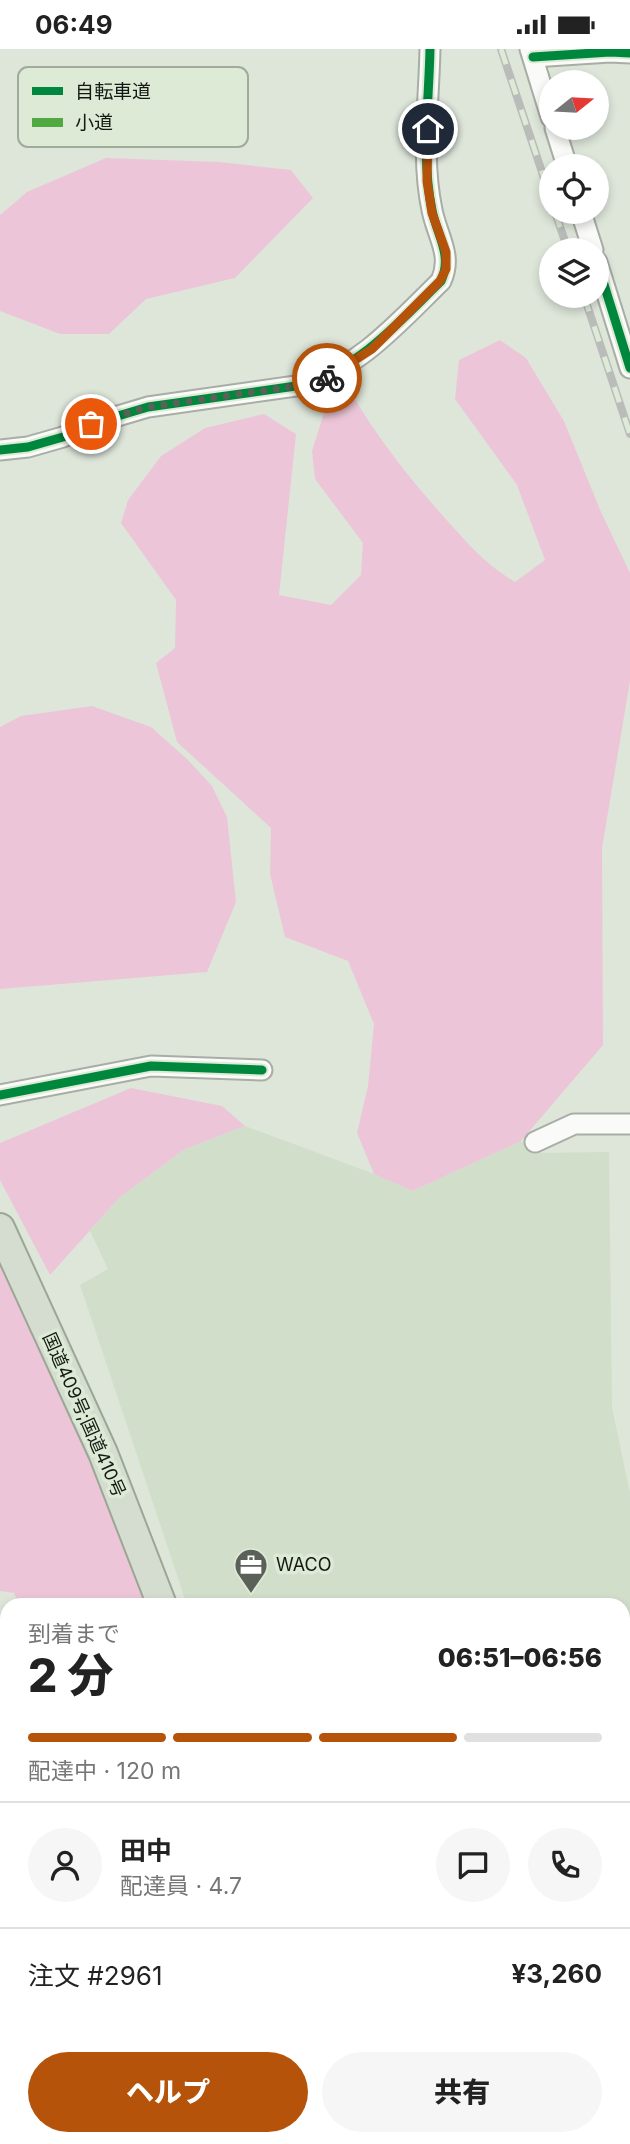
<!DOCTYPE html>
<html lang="ja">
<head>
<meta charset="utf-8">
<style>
  :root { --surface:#fff; --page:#f6f6f6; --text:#222; --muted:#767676; --line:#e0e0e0; --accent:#b45309 }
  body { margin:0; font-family:Inter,"Noto Sans JP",sans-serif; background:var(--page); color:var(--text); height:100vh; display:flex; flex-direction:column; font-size:26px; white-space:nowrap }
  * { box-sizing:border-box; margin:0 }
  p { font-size:23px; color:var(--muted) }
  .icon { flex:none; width:38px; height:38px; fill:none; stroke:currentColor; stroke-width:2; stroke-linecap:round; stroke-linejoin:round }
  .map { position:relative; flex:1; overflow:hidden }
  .panel { position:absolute; left:0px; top:1549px; width:630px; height:548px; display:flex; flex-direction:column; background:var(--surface); border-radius:21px 21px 0 0; box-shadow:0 4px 10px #0003 }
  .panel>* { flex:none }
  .needle { width:46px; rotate:72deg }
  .tools { position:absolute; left:539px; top:21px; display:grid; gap:14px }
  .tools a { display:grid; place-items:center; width:70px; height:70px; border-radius:50%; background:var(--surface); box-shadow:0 4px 10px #0003; font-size:35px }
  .pin { position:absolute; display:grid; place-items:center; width:60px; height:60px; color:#fff; margin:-30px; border:4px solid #fff; border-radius:50%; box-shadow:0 2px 7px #0007 }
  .courier { position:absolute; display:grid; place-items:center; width:70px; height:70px; margin:-35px; border:5px solid #b45309; border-radius:50%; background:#fff; color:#222; box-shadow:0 2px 9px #0007 }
  .headline em { font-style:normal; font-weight:800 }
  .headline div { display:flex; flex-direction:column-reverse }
  .headline { display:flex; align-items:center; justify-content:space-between; height:119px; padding:0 28px }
  h1 { font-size:46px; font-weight:800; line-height:52px }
  .bar { display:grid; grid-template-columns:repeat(4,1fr); gap:10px 7px; align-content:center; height:84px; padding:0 28px }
  .bar i { height:9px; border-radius:5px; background:var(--line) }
  .bar .current { background:var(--accent) }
  .bar p { grid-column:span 4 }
  .line { display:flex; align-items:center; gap:18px; padding:0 28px; border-top:2px solid var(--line) }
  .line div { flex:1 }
  .round { display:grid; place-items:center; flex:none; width:74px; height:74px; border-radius:37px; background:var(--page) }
  .primary-button { display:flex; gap:14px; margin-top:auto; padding:14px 28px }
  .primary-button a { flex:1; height:80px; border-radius:42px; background:var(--accent); color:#fff; font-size:28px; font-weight:800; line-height:80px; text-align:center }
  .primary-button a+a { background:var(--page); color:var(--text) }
  .status { display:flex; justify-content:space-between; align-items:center; height:49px; padding:0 35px; background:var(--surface); direction:ltr }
  .status svg { height:19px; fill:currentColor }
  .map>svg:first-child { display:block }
</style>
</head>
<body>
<div class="status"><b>06:49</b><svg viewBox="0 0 49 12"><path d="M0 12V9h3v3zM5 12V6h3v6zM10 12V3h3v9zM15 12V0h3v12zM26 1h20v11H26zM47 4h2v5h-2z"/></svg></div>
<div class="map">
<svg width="630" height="2095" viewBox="0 0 630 2095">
  <rect width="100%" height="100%" fill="#dee6da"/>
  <path fill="#d1deca" d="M245 1077 374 1125 413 1142 521 1092 534 1104 609 1103 612 1359 630 1444V1690L623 1692V1556H187L80 1236 108 1220 90 1182 120 1148 185 1100Z"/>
  <g fill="#ecc6d8">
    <path d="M106 109 219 113 291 121 313 149 235 229 146 250 109 285H60L0 262V166L27 143Z"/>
    <path d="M500 291 526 309 564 372 601 463 630 524V632L602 799 603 996 521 1092 413 1142 374 1125 357 1084 368 1037 374 975 348 912 285 888 270 825 271 779 177 693 156 614 175 599 176 551 121 474 128 451 161 407 205 379 264 365 296 385 279 546 331 556 361 526 363 494 315 430 312 402 328 351 350 342C377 388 408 428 444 468 467 494 485 515 515 533L545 511 517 436 455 350 459 311Z"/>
    <path d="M92 657 151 678 188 711 212 737 227 768 236 853 207 923 0 940V678L21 667Z"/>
    <path d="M131 1039 222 1057 245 1077 185 1100 120 1148 50 1226 0 1131V1094Z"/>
    <path d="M0 1212 26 1264 151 1556H19L14 1544 0 1542Z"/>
  </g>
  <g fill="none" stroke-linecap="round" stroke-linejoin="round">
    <g stroke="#c391ad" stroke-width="5">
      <path d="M0 1899 7 1902"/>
      <path d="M491 2090 497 2095"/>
    </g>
    <defs>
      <g id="minor">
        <path d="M530 0 551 68"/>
        <path d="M533 8 610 3 630 4"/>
        <path d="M555 79 567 117"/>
        <path d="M581 163 593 201"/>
        <path d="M597 213 630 319"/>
        <path d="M0 401 28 398 63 388 91 375 148 358 303 336C360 318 399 273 441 232 453 206 437 187 432 161 421 109 429 52 430 0"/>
        <path d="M0 1046 151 1017 262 1021"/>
        <path d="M535 1093 574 1075H630"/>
        <path d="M0 1600 7 1595"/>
        <path d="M623 1701 630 1699"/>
      </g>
      <g id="highway">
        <path d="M0 1179 103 1404 162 1556"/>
        <path d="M369 2090 371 2095"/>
      </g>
    </defs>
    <use href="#minor" stroke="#a8ada5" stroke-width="23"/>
    <use href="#highway" stroke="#9ba794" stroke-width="32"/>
    <use href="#minor" stroke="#fafbf9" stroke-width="19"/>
    <use href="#highway" stroke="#d4ddcf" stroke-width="28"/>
    <defs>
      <g id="rail">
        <path d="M501 0 551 150"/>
        <path d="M555 163 568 201"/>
        <path d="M584 247 630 385"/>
      </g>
    </defs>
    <use href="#rail" stroke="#babcb9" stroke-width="8"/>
    <use href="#rail" stroke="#dcead6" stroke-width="5" stroke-dasharray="16" stroke-linecap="butt"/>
    <path stroke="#51a942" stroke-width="7" stroke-dasharray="14 7" stroke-linecap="butt" d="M605 2090 607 2095"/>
    <defs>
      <g id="cycleway">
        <path d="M533 8 610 3 630 4"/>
        <path d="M597 213 630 319"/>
        <path d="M0 401 28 398 63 388 91 375 148 358 303 336C360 318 399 273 441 232 453 206 437 187 432 161 421 109 429 52 430 0"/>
        <path d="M0 1046 151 1017 262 1021"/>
      </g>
    </defs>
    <use href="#cycleway" stroke="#dcead6" stroke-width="13"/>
    <use href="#cycleway" stroke="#00873e" stroke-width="9"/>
  </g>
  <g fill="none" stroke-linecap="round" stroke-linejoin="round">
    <path stroke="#5b6159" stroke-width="7" stroke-dasharray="0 12.6" d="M91 375 148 358 303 336 327 329"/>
    <path stroke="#b45309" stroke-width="9" d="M327 329 372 300 440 232 446 220V203L432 164 427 132 428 80"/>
  </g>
  <defs>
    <symbol id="office-pin" viewBox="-11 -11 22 30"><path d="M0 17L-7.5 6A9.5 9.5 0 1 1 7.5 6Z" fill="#5b6159" stroke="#dcead6"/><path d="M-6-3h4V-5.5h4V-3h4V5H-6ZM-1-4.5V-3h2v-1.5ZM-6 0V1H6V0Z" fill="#fff"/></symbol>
  </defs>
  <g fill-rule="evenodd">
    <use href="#office-pin" x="232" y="1497" width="38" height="52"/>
  </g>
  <g text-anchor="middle" stroke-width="7" stroke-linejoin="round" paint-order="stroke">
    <g font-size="18" fill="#151913" stroke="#dcead6">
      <text transform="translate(84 1366) rotate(66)" y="6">国道409号;国道410号</text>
    </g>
    <g font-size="18" fill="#151913" stroke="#dcead6" text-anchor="start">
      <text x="276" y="1522">WACO</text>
    </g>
  </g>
  <rect x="18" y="18" width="230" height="80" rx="10" fill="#dcead6" stroke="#a0ab9c" stroke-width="2"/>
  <rect x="32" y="38" width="31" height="8" fill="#00873e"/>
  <rect x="32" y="69" width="31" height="9" fill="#51a942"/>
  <g font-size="19" fill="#151913">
    <text x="75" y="49">自転車道</text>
    <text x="75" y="80">小道</text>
  </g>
</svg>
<div class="tools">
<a><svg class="needle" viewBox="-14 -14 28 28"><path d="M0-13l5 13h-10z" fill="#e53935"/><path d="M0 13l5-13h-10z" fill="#767676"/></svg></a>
<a><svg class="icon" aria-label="locate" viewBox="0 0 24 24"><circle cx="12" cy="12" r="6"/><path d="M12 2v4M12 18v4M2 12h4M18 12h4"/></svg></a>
<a><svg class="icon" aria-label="layers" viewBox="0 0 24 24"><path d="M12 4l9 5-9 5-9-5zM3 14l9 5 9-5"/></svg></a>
</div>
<div class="pin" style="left:91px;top:375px;background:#ea580c"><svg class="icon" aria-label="bag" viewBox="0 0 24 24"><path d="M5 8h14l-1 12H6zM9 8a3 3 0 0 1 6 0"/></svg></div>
<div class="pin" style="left:428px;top:80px;background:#1f2937"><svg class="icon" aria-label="home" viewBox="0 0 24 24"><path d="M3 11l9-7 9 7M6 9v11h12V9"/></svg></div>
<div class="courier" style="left:327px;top:329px"><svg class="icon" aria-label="bike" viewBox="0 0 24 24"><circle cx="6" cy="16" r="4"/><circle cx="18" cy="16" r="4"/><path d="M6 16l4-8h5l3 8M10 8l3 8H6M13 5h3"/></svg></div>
<section class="panel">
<div class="headline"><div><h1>2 分</h1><p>到着まで</p></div><em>06:51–06:56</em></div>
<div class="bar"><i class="current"></i><i class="current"></i><i class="current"></i><i></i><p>配達中 · 120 m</p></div>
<div class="line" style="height:126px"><a class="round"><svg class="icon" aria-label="person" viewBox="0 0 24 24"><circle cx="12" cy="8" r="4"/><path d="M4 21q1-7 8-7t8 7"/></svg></a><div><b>田中</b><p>配達員 · 4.7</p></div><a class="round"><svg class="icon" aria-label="chat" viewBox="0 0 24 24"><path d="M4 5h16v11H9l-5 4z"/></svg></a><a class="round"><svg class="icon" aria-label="phone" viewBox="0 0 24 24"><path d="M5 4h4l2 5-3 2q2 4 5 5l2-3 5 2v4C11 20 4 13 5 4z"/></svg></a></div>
<div class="line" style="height:91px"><div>注文 #2961</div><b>¥3,260</b></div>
<div class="primary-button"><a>ヘルプ</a><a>共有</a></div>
</section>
</div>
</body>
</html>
